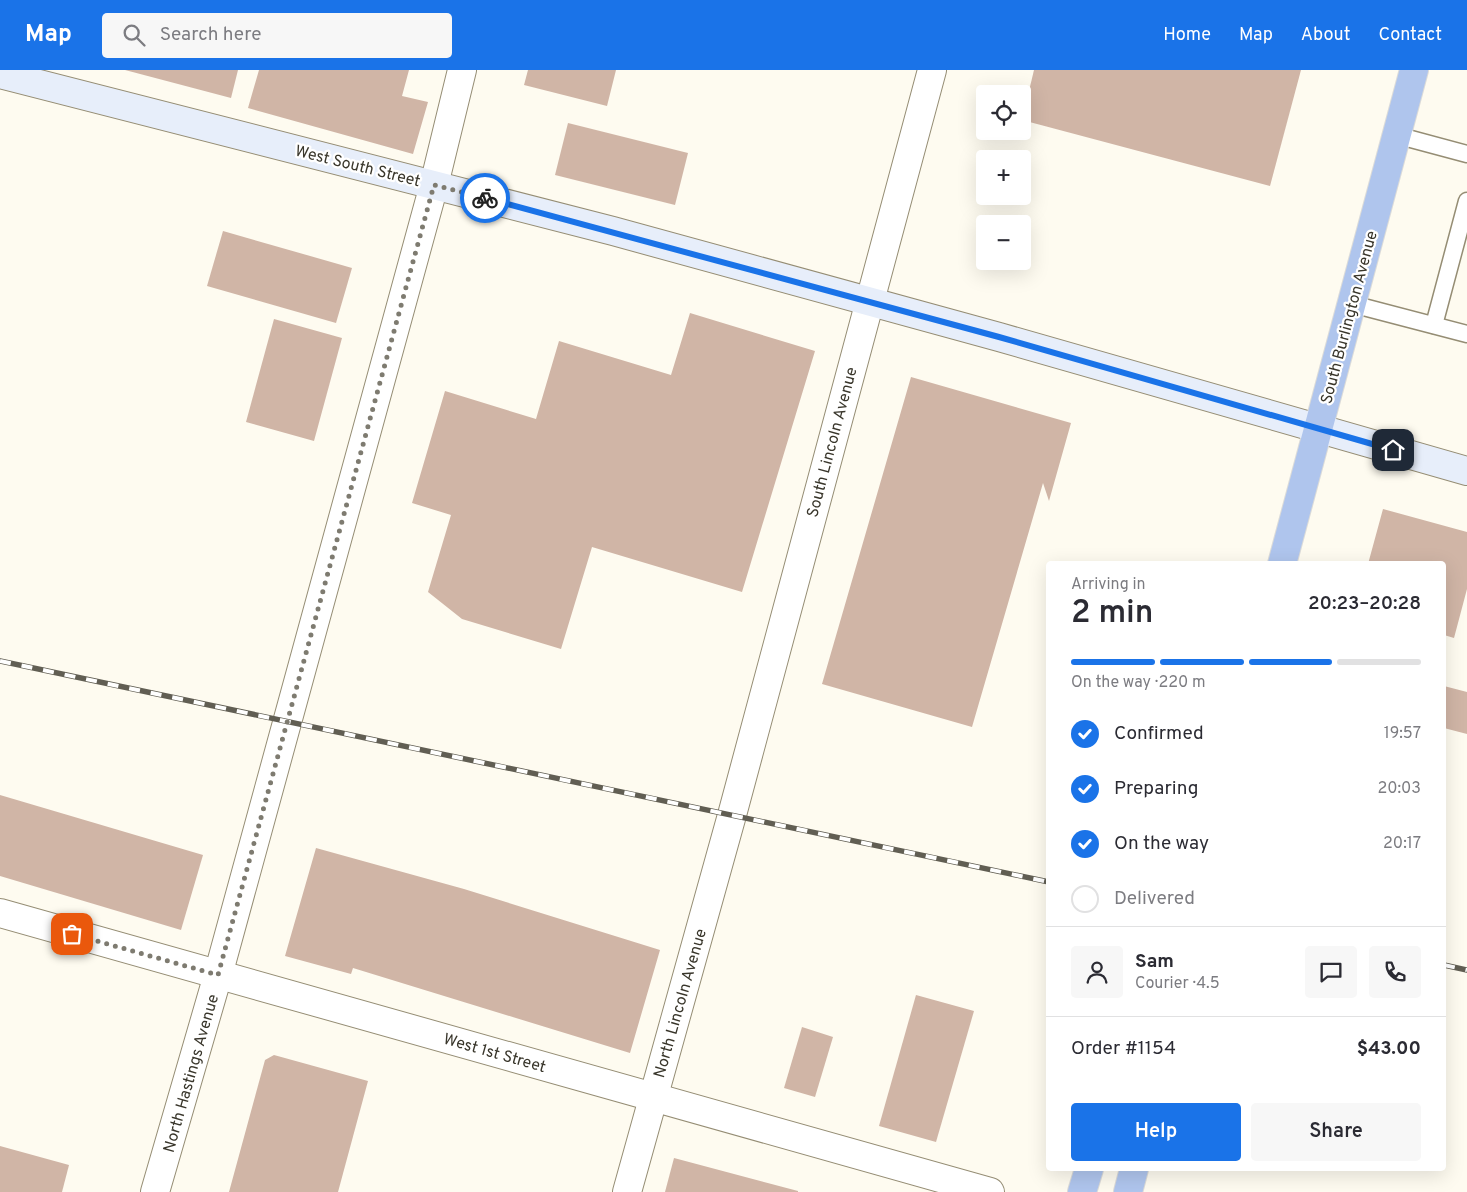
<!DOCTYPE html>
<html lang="en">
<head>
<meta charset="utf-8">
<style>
  :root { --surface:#fff; --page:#f7f7f7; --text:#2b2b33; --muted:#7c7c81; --line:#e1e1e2; --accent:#1a73e8 }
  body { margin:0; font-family:Overpass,sans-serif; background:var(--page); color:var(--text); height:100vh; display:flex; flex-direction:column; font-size:19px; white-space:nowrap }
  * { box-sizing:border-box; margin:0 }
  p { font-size:16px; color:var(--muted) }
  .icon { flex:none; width:28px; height:28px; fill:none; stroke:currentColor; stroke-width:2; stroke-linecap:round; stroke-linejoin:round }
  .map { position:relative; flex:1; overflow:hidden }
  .drawer { position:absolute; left:1046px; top:491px; width:400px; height:610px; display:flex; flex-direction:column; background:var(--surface); border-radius:5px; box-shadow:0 5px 20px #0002 }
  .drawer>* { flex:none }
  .tools { position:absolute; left:976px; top:15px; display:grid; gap:10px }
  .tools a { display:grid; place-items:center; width:55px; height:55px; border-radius:5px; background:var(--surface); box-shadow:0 5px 20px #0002; font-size:25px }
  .pin { position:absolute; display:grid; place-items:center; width:42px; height:42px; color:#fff; margin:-21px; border-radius:10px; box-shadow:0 2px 8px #0006 }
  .courier { position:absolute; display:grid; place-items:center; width:50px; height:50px; margin:-25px; border:4px solid #1a73e8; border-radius:50%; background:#fff; color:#222; box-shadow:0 1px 6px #0007 }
  .head em { font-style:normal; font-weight:600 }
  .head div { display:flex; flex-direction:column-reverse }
  .head { display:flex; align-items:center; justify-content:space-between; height:85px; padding:0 25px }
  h1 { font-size:32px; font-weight:600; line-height:38px }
  .bar { display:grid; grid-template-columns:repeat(4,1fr); gap:8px 5px; align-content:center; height:60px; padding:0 25px }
  .bar i { height:6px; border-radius:4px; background:var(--line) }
  .bar .current { background:var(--accent) }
  .bar p { grid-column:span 4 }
  .line { display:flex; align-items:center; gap:12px; padding:0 25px; border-top:1px solid var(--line) }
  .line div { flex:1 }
  .round { display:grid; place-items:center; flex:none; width:52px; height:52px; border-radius:5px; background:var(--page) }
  ol { padding:0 25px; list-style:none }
  li { display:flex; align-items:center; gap:15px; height:55px }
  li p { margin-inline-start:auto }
  li .icon { padding:5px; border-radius:50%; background:var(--accent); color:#fff; stroke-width:4 }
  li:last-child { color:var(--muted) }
  li i { width:28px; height:28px; border:2px solid var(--line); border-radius:50% }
  .action { display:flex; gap:10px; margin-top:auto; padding:10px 25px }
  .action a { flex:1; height:58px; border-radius:5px; background:var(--accent); color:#fff; font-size:20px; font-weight:600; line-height:58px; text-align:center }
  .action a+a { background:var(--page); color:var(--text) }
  header { display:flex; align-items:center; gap:30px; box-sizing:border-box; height:70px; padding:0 25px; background:var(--accent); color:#fff }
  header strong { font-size:24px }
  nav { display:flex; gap:28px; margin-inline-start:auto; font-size:18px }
  .search { width:350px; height:45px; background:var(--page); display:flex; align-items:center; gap:12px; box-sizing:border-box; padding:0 18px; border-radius:5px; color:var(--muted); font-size:19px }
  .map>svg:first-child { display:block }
</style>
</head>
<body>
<header>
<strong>Map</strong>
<div class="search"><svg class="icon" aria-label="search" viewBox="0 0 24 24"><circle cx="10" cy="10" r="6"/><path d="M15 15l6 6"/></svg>Search here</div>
<nav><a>Home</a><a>Map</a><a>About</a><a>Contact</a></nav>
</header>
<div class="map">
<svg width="1467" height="1122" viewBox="0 0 1467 1122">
  <rect width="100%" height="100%" fill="#fefbf0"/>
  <g fill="#d0b5a6">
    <path d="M125 0H238L231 28Z"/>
    <path d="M259 0H409L402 26 428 32 413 84 248 38Z"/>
    <path d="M528 0H616L607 36 524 15Z"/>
    <path d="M1034 0H1301L1270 116 1022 50Z"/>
    <path d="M568 53 688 83 675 135 555 105Z"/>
    <path d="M223 161 352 198 336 253 207 216Z"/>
    <path d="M690 243 815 281 742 522 592 477 561 579 462 549 428 522 451 445 412 433 445 321 536 349 559 271 671 305Z"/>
    <path d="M274 249 342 268 314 371 246 352Z"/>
    <path d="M911 307 1071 353 1049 431 1043 413 972 657 822 614Z"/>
    <path d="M1383 439 1467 462V519L1454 568 1444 565V494H1368Z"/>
    <path d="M1444 616 1467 622V664L1444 658Z"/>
    <path d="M0 725 203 785 181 860 0 806Z"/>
    <path d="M316 778 464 819 660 880 630 983 353 898 351 904 285 886Z"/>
    <path d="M916 925 974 941 936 1072 879 1056Z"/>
    <path d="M802 957 833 967 815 1027 784 1018Z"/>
    <path d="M274 985 368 1011 338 1122H229L265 990Z"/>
    <path d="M0 1076 69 1095 62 1122H0Z"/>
    <path d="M674 1088 798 1121V1122H665Z"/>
  </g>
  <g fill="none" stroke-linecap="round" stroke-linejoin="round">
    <defs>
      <g id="lane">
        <path d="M1396 65 1467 84"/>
        <path d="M1352 234 1467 264"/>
        <path d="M1434 255 1467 131"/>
      </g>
      <g id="street">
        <path d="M0 843 990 1122"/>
        <path d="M155 1122 218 905 434 115 462 0"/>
        <path d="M627 1122 732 745 932 0"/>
      </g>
      <path id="secondary" d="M0 4 613 161 999 267 1467 401"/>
      <g id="highway">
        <path d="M1282 494 1414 0"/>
        <path d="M1082 1122 1089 1099"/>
        <path d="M1128 1122 1134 1099"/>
      </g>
    </defs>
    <use href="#lane" stroke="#958d74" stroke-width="19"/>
    <use href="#street" stroke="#958d74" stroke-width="30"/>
    <use href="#secondary" stroke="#958d74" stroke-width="30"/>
    <use href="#highway" stroke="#dbdbd9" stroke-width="30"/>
    <use href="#lane" stroke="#fff" stroke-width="16"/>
    <use href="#street" stroke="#fff" stroke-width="28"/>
    <use href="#secondary" stroke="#e7eefa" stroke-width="28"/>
    <use href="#highway" stroke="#afc5ed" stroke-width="28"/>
    <defs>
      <g id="rail">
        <path d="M0 591 1049 812"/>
        <path d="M1444 895 1467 900"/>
      </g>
    </defs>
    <use href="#rail" stroke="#615e53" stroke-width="5.5"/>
    <use href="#rail" stroke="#fff" stroke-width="4" stroke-dasharray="11" stroke-linecap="butt"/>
  </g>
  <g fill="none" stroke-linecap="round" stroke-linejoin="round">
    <path stroke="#7e7b70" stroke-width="5" stroke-dasharray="0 9" d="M72 864 218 905 434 115 485 128"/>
    <path stroke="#1a73e8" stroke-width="6" d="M485 128 999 267 1393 380"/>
  </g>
  <g text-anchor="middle" stroke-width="4.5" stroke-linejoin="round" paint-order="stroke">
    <g font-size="16" fill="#39362b" stroke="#fff">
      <text transform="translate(358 95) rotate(14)" y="6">West South Street</text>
      <text transform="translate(1348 247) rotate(-75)" y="6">South Burlington Avenue</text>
      <text transform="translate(831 372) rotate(-75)" y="6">South Lincoln Avenue</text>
      <text transform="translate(679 933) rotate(-74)" y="6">North Lincoln Avenue</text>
      <text transform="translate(495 982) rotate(16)" y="6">West 1st Street</text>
      <text transform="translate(190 1003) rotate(-74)" y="6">North Hastings Avenue</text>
    </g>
  </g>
</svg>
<div class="tools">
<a><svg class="icon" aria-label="locate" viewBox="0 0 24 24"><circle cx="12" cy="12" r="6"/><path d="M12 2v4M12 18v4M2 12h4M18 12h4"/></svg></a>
<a>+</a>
<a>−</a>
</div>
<div class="pin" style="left:72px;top:864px;background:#ea580c"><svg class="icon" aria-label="bag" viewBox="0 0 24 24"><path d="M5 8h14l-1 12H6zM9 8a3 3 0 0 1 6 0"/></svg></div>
<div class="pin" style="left:1393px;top:380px;background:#1f2937"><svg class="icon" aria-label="home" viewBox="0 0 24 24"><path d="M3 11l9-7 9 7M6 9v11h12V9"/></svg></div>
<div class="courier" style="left:485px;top:128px"><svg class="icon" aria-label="bike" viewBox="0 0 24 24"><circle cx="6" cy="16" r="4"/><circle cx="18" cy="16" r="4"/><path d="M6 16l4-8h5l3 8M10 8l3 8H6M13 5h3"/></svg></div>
<section class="drawer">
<div class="head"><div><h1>2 min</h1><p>Arriving in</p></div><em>20:23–20:28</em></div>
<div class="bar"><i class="current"></i><i class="current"></i><i class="current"></i><i></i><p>On the way · 220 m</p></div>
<ol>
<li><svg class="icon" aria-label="check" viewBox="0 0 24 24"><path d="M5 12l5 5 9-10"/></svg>Confirmed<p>19:57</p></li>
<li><svg class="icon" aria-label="check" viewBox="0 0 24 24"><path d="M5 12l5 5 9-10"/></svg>Preparing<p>20:03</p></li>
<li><svg class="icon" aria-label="check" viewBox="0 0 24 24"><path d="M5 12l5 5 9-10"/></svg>On the way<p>20:17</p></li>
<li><i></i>Delivered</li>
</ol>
<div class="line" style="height:90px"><a class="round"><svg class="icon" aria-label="person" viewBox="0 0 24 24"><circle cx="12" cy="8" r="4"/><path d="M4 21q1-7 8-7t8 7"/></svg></a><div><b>Sam</b><p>Courier · 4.5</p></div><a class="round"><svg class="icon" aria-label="chat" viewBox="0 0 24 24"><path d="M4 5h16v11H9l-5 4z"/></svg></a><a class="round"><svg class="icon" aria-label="phone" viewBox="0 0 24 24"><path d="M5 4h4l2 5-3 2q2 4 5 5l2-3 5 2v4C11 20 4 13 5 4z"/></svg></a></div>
<div class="line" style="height:65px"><div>Order #1154</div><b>$43.00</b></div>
<div class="action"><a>Help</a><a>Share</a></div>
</section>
</div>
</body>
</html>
